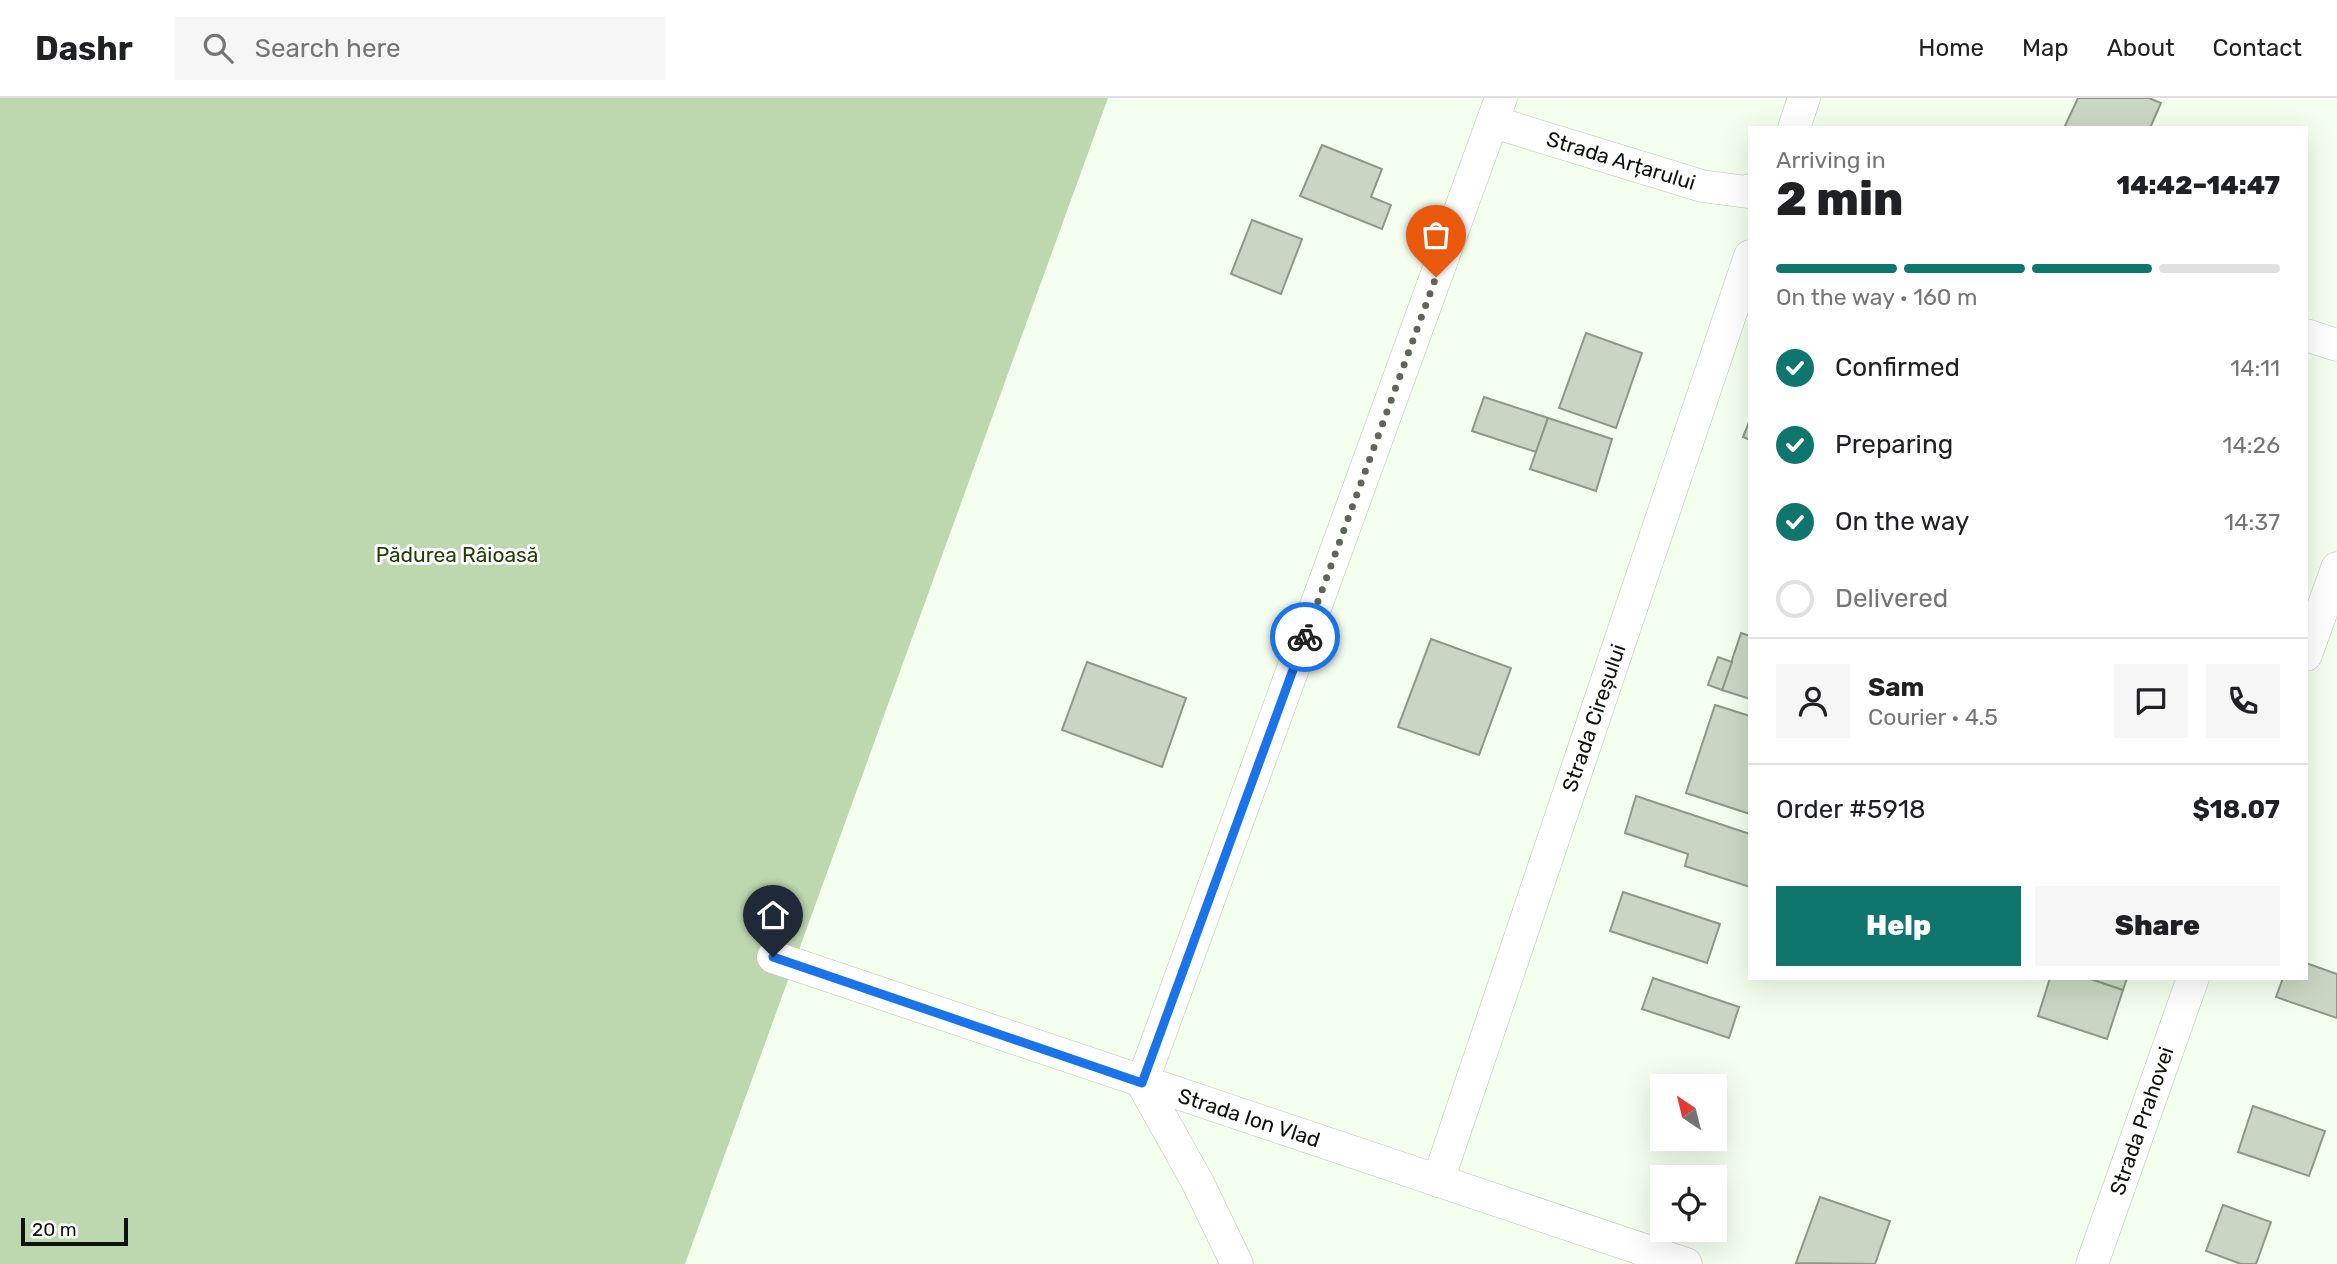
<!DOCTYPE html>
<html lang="en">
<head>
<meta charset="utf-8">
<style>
  :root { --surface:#fff; --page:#f6f6f6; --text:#202124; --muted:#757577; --line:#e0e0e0; --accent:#0f766e }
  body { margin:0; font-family:Rubik,sans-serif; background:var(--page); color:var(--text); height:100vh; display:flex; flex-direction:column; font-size:26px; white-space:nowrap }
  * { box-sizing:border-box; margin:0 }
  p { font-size:23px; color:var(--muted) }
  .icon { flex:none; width:38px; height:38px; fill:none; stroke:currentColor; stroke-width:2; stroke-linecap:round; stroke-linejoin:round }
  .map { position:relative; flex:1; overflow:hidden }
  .side { position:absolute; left:1748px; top:28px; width:560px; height:854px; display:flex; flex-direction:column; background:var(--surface); border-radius:0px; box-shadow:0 7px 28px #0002 }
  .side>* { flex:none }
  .needle { width:46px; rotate:325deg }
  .buttons { position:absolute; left:1650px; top:976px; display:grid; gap:14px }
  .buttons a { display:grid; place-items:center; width:77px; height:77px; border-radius:0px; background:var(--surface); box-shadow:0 7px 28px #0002; font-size:35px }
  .scale { position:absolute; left:21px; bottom:18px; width:107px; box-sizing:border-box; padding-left:7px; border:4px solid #0f130d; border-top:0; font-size:19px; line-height:24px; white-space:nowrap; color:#0f130d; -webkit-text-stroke:5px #fff; paint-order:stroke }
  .pin { position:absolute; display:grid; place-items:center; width:60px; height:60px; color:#fff; margin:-72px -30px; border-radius:50% 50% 50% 0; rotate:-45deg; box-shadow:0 0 7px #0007 }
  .pin .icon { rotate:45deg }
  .courier { position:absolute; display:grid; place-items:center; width:70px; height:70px; margin:-35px; border:5px solid #1a73e8; border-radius:50%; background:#fff; color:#222; box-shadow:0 2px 9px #0007 }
  .head em { font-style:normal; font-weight:800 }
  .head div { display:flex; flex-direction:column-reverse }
  .head { display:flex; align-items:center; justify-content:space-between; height:119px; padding:0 28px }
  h1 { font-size:46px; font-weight:800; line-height:52px }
  .bar { display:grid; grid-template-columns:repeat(4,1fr); gap:10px 7px; align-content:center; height:84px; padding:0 28px }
  .bar i { height:9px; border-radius:5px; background:var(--line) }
  .bar .selected { background:var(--accent) }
  .bar p { grid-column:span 4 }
  .line { display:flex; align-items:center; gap:18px; padding:0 28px; border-top:2px solid var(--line) }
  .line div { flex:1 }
  .round { display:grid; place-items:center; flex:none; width:74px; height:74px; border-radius:0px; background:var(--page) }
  ol { padding:0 28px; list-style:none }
  li { display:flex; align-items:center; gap:21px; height:77px }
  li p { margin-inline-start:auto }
  li .icon { padding:7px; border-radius:50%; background:var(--accent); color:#fff; stroke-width:4 }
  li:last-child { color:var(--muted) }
  li i { width:38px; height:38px; border:4px solid var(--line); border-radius:50% }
  .button { display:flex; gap:14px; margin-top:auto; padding:14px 28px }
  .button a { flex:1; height:80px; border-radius:0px; background:var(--accent); color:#fff; font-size:28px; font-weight:800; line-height:80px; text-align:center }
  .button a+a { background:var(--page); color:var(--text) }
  header { display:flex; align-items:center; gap:42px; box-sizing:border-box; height:98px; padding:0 35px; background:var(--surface); border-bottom:2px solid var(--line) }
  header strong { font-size:33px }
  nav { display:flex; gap:38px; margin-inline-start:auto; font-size:24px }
  .search { width:490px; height:63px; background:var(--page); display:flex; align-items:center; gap:18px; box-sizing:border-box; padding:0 24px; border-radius:0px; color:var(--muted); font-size:26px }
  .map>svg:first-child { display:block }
</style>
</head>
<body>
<header>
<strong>Dashr</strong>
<div class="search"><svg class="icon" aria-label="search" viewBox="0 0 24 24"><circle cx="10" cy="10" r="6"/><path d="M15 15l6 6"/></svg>Search here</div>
<nav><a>Home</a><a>Map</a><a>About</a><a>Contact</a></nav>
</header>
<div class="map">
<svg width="2337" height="1166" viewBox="0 0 2337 1166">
  <rect width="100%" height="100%" fill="#f4feef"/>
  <path fill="#bdd7ae" d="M0 0H1108L685 1166H0Z"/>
  <g fill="#cad6c3" stroke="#8d9886" stroke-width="2">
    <path d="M2078 0H2149L2161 5 2150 30H2064Z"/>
    <path d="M1322 47 1382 71 1371 99 1391 107 1382 131 1300 98Z"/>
    <path d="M1252 122 1302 141 1281 196 1231 176Z"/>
    <path d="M1586 235 1642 255 1616 330 1559 310Z"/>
    <path d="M1484 299 1548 320 1536 354 1472 333Z"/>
    <path d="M1548 320 1612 341 1596 393 1530 371Z"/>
    <path d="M1750 322V342L1743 339Z"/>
    <path d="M1741 535 1750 538V601L1722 592Z"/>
    <path d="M1431 541 1511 570 1479 657 1398 629Z"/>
    <path d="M1718 559 1732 564 1722 592 1708 587Z"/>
    <path d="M1087 564 1186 600 1162 669 1062 632Z"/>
    <path d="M1715 607 1750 618V716L1686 695Z"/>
    <path d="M1636 698 1750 736V789L1685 768 1688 756 1625 735Z"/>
    <path d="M1623 794 1720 826 1707 865 1610 833Z"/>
    <path d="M2306 865 2337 876V920L2276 899 2283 880H2306Z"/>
    <path d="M1653 880 1739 909 1729 940 1642 911Z"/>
    <path d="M2050 880H2088L2123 892 2107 941 2038 918Z"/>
    <path d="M2088 880H2127L2123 892Z"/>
    <path d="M2253 1008 2325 1033 2309 1078 2238 1054Z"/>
    <path d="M1820 1099 1890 1123 1875 1166 1796 1165Z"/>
    <path d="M2223 1107 2271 1124 2256 1166H2241L2206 1153Z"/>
  </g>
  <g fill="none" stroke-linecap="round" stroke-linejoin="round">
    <defs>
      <g id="minor">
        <path d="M1493 24 1702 88 1747 94 1750 92"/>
        <path d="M1794 30 1804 0"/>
        <path d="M2306 237 2337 247"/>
        <path d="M2306 557 2337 470"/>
        <path d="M773 859 1686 1166"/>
        <path d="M1438 1083 1750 158"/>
        <path d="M1237 1166 1198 1085 1142 985 1501 0"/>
        <path d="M2092 1166 2193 880"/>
      </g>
    </defs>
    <use href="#minor" stroke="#bcc8b5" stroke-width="33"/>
    <use href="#minor" stroke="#fff" stroke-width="32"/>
  </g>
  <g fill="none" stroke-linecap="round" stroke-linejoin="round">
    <path stroke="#5f655c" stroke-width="7" stroke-dasharray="0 12.6" d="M1305 539 1436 179"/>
    <path stroke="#1a73e8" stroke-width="9" d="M773 859 1142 985 1305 539"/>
  </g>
  <g text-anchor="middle" stroke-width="6" stroke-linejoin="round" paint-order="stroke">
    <g font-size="21" fill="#0f130d" stroke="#fff">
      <text transform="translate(1621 63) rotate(17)" y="7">Strada Arțarului</text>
      <text transform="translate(1594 620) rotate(-71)" y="7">Strada Cireșului</text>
      <text transform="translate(1249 1020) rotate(18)" y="7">Strada Ion Vlad</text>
      <text transform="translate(2142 1023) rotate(-71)" y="7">Strada Prahovei</text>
    </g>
    <g font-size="21" fill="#1f4000" stroke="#fff">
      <text x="457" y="464">Pădurea Râioasă</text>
    </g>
  </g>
</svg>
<div class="buttons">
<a><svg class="needle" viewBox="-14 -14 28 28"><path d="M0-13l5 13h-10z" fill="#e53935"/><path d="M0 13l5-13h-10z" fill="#757577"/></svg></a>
<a><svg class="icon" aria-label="locate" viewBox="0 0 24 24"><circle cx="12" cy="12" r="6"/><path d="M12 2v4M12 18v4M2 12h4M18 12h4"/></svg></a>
</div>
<div class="scale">20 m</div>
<div class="pin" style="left:1436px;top:179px;background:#ea580c"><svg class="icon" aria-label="bag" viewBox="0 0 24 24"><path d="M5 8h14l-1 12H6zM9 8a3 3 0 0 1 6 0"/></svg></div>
<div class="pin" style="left:773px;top:859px;background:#1f2937"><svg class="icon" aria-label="home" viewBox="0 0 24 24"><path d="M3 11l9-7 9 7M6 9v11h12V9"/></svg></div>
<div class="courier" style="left:1305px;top:539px"><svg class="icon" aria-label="bike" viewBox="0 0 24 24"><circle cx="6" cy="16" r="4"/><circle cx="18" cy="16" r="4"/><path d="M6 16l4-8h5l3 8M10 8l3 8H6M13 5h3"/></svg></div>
<section class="side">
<div class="head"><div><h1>2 min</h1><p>Arriving in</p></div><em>14:42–14:47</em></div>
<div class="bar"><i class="selected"></i><i class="selected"></i><i class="selected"></i><i></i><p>On the way · 160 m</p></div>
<ol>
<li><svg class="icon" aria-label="check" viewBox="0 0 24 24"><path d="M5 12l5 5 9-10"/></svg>Confirmed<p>14:11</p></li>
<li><svg class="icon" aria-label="check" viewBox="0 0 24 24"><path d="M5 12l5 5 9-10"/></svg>Preparing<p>14:26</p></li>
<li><svg class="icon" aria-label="check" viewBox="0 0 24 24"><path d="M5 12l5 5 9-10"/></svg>On the way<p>14:37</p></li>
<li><i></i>Delivered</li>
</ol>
<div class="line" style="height:126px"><a class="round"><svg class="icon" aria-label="person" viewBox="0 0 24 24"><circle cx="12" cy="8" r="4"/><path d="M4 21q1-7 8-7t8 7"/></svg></a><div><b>Sam</b><p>Courier · 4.5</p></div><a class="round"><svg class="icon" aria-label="chat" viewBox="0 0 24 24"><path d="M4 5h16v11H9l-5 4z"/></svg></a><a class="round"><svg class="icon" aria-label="phone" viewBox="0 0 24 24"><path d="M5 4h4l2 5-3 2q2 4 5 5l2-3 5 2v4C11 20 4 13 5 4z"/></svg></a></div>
<div class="line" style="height:91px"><div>Order #5918</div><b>$18.07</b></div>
<div class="button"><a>Help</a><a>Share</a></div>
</section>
</div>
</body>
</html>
